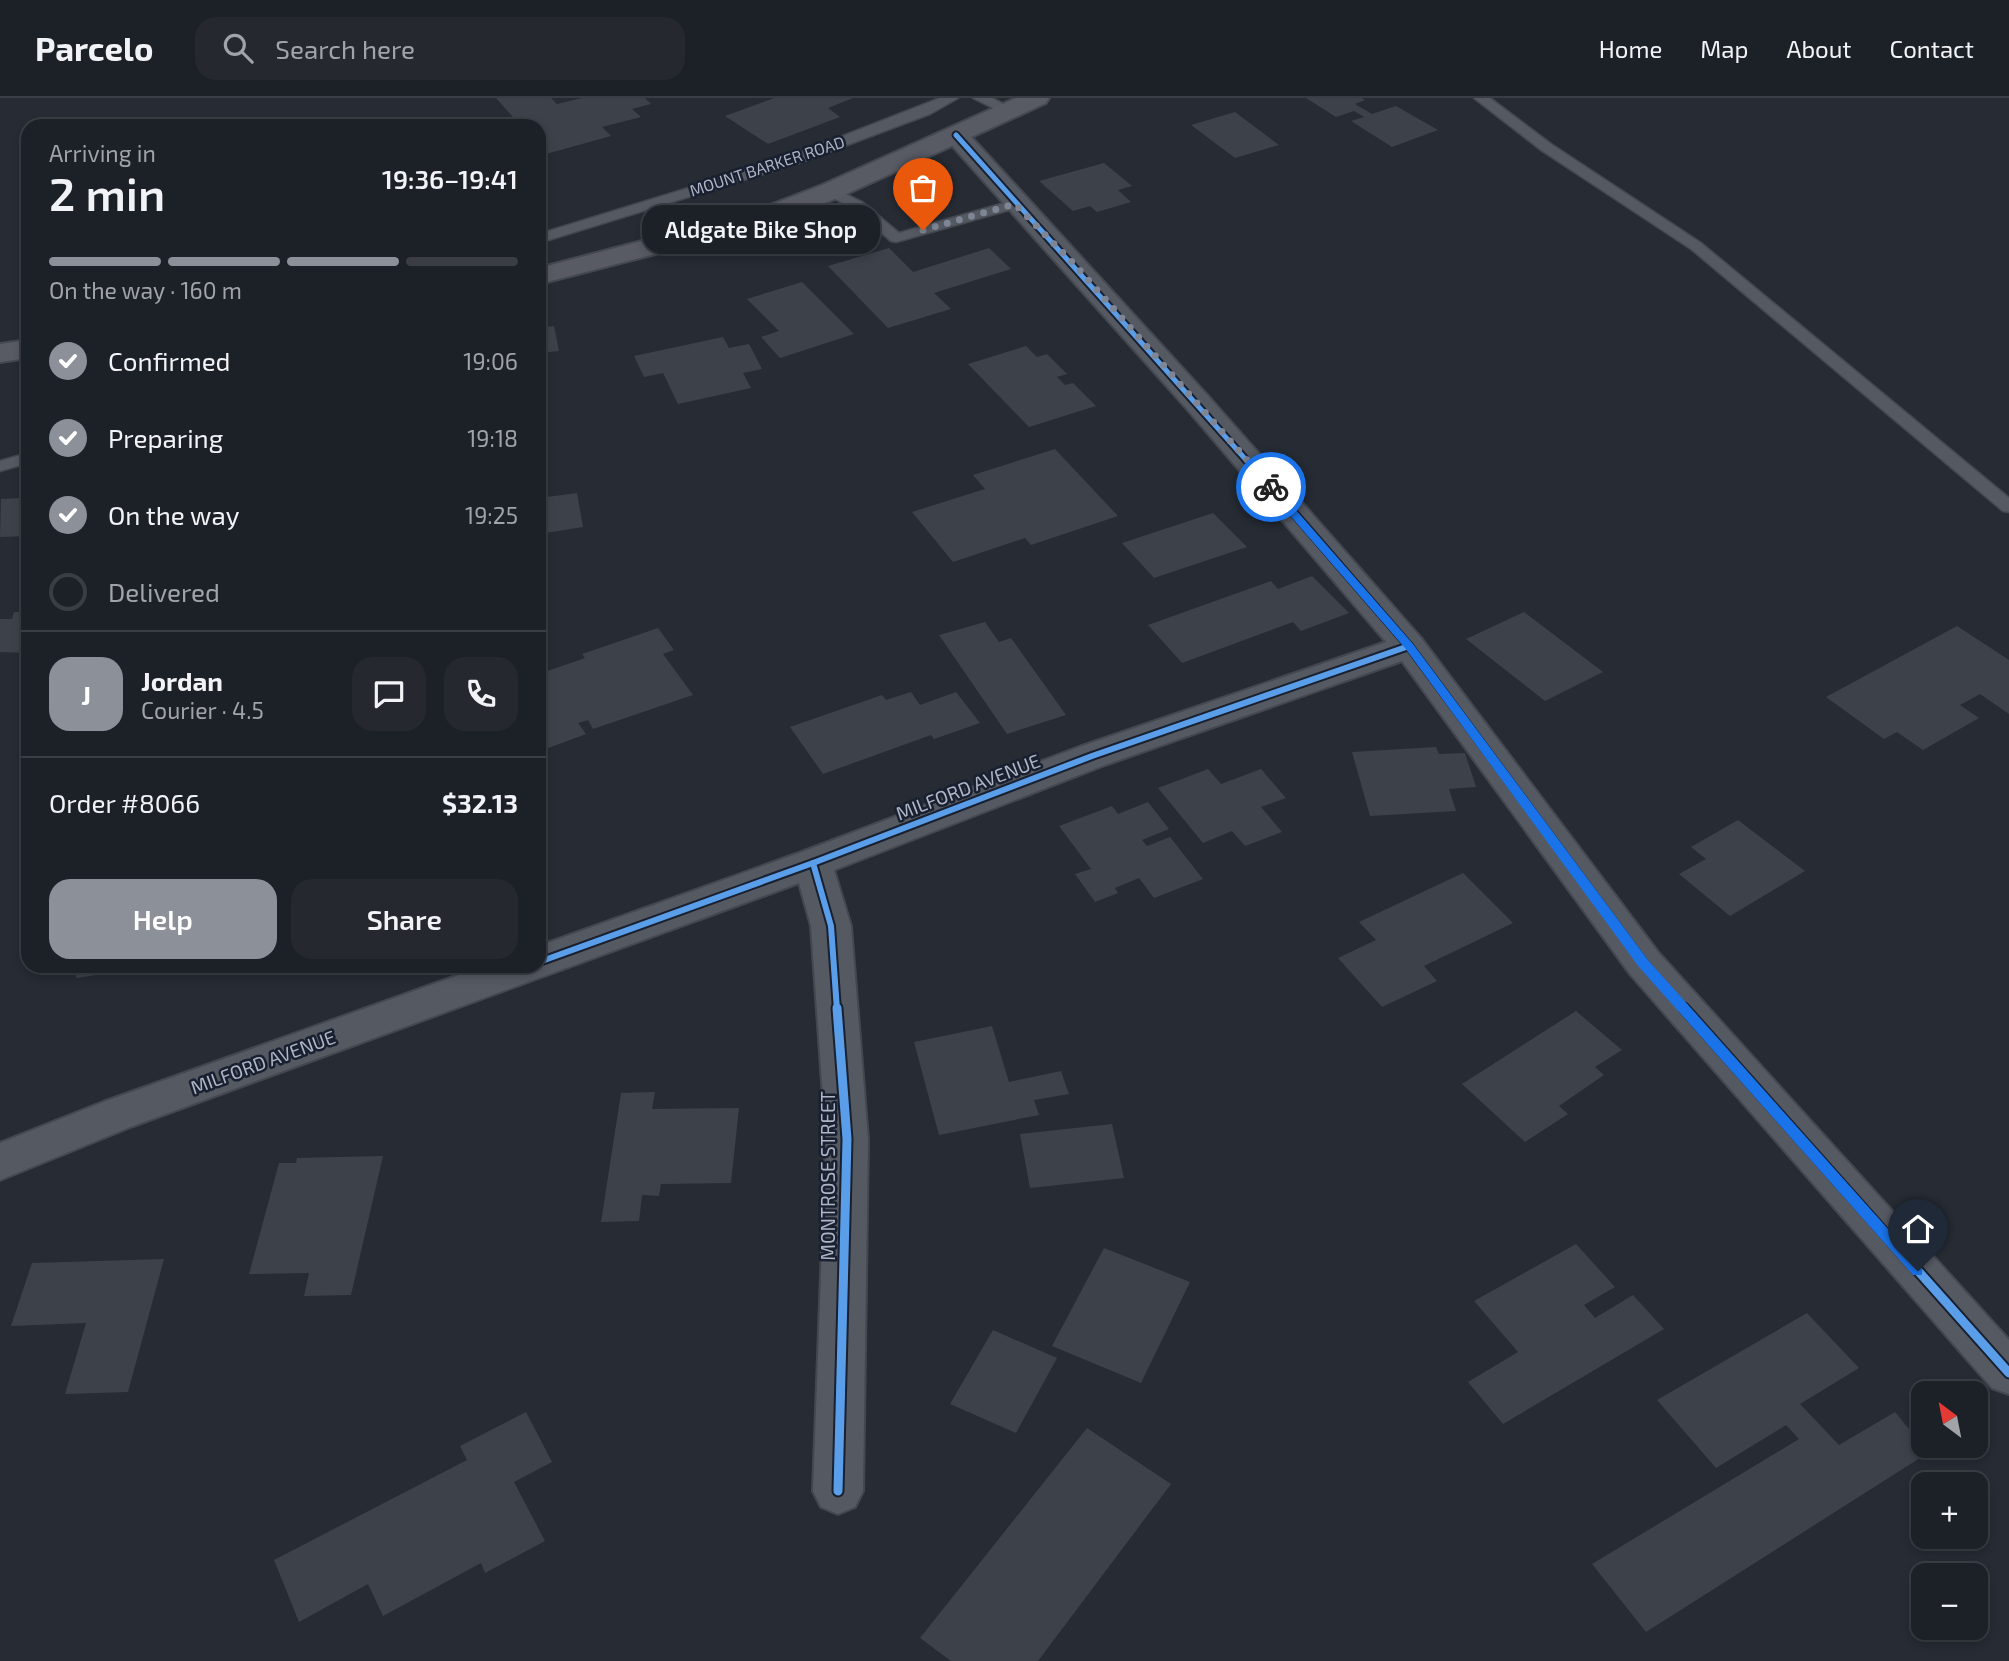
<!DOCTYPE html>
<html lang="en">
<head>
<meta charset="utf-8">
<style>
  :root { --surface:#1c2027; --page:#25282f; --text:#f1f3f6; --muted:#a0a3a7; --line:#3a3e44; --accent:#8c9099 }
  body { margin:0; font-family:"Exo 2",sans-serif; background:var(--page); color:var(--text); height:100vh; display:flex; flex-direction:column; font-size:26px; white-space:nowrap }
  * { box-sizing:border-box; margin:0 }
  p { font-size:23px; color:var(--muted) }
  .icon { flex:none; width:38px; height:38px; fill:none; stroke:currentColor; stroke-width:2; stroke-linecap:round; stroke-linejoin:round }
  .map { position:relative; flex:1; overflow:hidden }
  .panel { position:absolute; left:21px; top:21px; width:525px; height:854px; display:flex; flex-direction:column; background:var(--surface); border-radius:21px; box-shadow:0 4px 10px #0003,0 0 0 2px var(--line) }
  .panel>* { flex:none }
  .needle { width:46px; rotate:328deg }
  .controls { position:absolute; left:1911px; top:1283px; display:grid; gap:14px }
  .controls a { display:grid; place-items:center; width:77px; height:77px; border-radius:14px; background:var(--surface); box-shadow:0 4px 10px #0003,0 0 0 2px var(--line); font-size:35px }
  .pin { position:absolute; display:grid; place-items:center; width:60px; height:60px; color:#fff; margin:-72px -30px; border-radius:50% 50% 50% 0; rotate:-45deg; box-shadow:0 0 7px #0007 }
  .pin .icon { rotate:45deg }
  .courier { position:absolute; display:grid; place-items:center; width:70px; height:70px; margin:-35px; border:5px solid #1a73e8; border-radius:50%; background:#fff; color:#222; box-shadow:0 2px 9px #0007 }
  .bubble { position:absolute; height:49px; border-radius:21px; background:var(--surface); box-shadow:0 4px 10px #0003,0 0 0 2px var(--line); font-size:23px; font-weight:600; line-height:49px; text-align:center }
  .summary em { font-style:normal; font-weight:600 }
  .summary div { display:flex; flex-direction:column-reverse }
  .summary { display:flex; align-items:center; justify-content:space-between; height:119px; padding:0 28px }
  h1 { font-size:46px; font-weight:600; line-height:52px }
  .bar { display:grid; grid-template-columns:repeat(4,1fr); gap:10px 7px; align-content:center; height:84px; padding:0 28px }
  .bar i { height:9px; border-radius:5px; background:var(--line) }
  .bar .current { background:var(--accent) }
  .bar p { grid-column:span 4 }
  .line { display:flex; align-items:center; gap:18px; padding:0 28px; border-top:2px solid var(--line) }
  .line div { flex:1 }
  .round { display:grid; place-items:center; flex:none; width:74px; height:74px; border-radius:21px; background:var(--page) }
  ol { padding:0 28px; list-style:none }
  li { display:flex; align-items:center; gap:21px; height:77px }
  li p { margin-inline-start:auto }
  li .icon { padding:7px; border-radius:50%; background:var(--accent); color:#fff; stroke-width:4 }
  li:last-child { color:var(--muted) }
  li i { width:38px; height:38px; border:4px solid var(--line); border-radius:50% }
  .primary-button { display:flex; gap:14px; margin-top:auto; padding:14px 28px }
  .primary-button a { flex:1; height:80px; border-radius:21px; background:var(--accent); color:#fff; font-size:28px; font-weight:600; line-height:80px; text-align:center }
  .primary-button a+a { background:var(--page); color:var(--text) }
  header { display:flex; align-items:center; gap:42px; box-sizing:border-box; height:98px; padding:0 35px; background:var(--surface); border-bottom:2px solid var(--line) }
  header strong { font-size:33px }
  nav { display:flex; gap:38px; margin-inline-start:auto; font-size:24px }
  .search { width:490px; height:63px; background:var(--page); display:flex; align-items:center; gap:18px; box-sizing:border-box; padding:0 24px; border-radius:21px; color:var(--muted); font-size:26px }
  .map>svg:first-child { display:block }
</style>
</head>
<body>
<header>
<strong>Parcelo</strong>
<div class="search"><svg class="icon" aria-label="search" viewBox="0 0 24 24"><circle cx="10" cy="10" r="6"/><path d="M15 15l6 6"/></svg>Search here</div>
<nav><a>Home</a><a>Map</a><a>About</a><a>Contact</a></nav>
</header>
<div class="map">
<svg width="2009" height="1563" viewBox="0 0 2009 1563">
  <rect width="100%" height="100%" fill="#262b34"/>
  <g fill="#3d424a">
    <path d="M496 0H551L557 6 582 0H645L651 6 632 11 641 19 602 29 611 38 546 56 539 48V28H521Z"/>
    <path d="M774 0H853L828 10 840 19 768 46 725 18Z"/>
    <path d="M1306 0H1362L1365 2 1355 6 1372 16 1396 8 1438 32 1392 49 1351 23 1364 19 1354 13 1336 19Z"/>
    <path d="M1235 14 1279 47 1235 60 1191 27Z"/>
    <path d="M1104 65 1132 88 1118 92 1131 104 1097 114 1090 108 1073 113 1039 83Z"/>
    <path d="M889 150 913 174 989 150 1011 171 934 195 951 211 888 230 828 168Z"/>
    <path d="M802 184 854 236 780 260 761 239 779 233 747 201Z"/>
    <path d="M554 228 559 253 539 255V230Z"/>
    <path d="M723 239 729 250 749 246 762 271 743 275 751 290 678 306 663 275 644 279 634 258Z"/>
    <path d="M1026 248 1037 259 1047 256 1067 276 1057 279 1065 287 1073 285 1096 308 1029 329 968 266Z"/>
    <path d="M1055 351 1118 418 1031 447 1025 440 953 464 912 414 985 391 973 377Z"/>
    <path d="M28 387V438L0 439 1 401 22 400Z"/>
    <path d="M577 395 583 429 539 436V400Z"/>
    <path d="M1213 415 1247 449 1154 480 1122 445Z"/>
    <path d="M1312 478 1349 515 1301 533 1293 524 1182 565 1148 527 1271 483 1278 491Z"/>
    <path d="M14 514H28V555L0 554V521H12Z"/>
    <path d="M1524 514 1603 574 1545 603 1466 541Z"/>
    <path d="M985 524 999 544 1011 540 1066 617 1007 636 939 537Z"/>
    <path d="M1957 528 2009 562V616L1980 596 1960 607 1979 620 1923 652 1897 634 1884 641 1826 599Z"/>
    <path d="M658 530 674 552 663 556 693 597 593 631 588 622 578 625 586 636 543 652 539 646V576L585 560 582 556Z"/>
    <path d="M911 594 920 607 956 594 980 625 934 641 931 637 823 676 790 629 882 597 886 602Z"/>
    <path d="M1436 649 1439 656 1465 655 1476 689 1449 691 1456 713 1370 718 1352 654Z"/>
    <path d="M1208 671 1221 686 1261 671 1286 700 1261 709 1282 734 1245 748 1232 733 1203 745 1158 690Z"/>
    <path d="M1148 704 1169 731 1142 742 1147 748 1170 739 1203 781 1154 800 1139 780 1115 790 1118 795 1095 804 1075 776 1091 771 1059 728 1112 708 1118 716Z"/>
    <path d="M1738 722 1805 773 1730 818 1679 776 1706 761 1691 749Z"/>
    <path d="M1463 775 1513 825 1424 868 1437 883 1382 909 1338 860 1376 842 1359 824Z"/>
    <path d="M77 868H145V870L76 880Z"/>
    <path d="M314 868H344L343 873H312Z"/>
    <path d="M1576 913 1622 952 1595 969 1604 977 1559 1008 1568 1016 1525 1044 1462 986Z"/>
    <path d="M992 928 1009 984 1061 973 1069 996 1034 1002 1039 1017 939 1037 914 944Z"/>
    <path d="M655 994 652 1011 739 1010 731 1085 661 1086 659 1098 642 1097 639 1123 601 1124 621 995Z"/>
    <path d="M1112 1026 1124 1080 1030 1090 1020 1036Z"/>
    <path d="M383 1058 351 1197 304 1198 309 1175 249 1176 279 1065H296L297 1060Z"/>
    <path d="M1576 1146 1615 1189 1584 1207 1595 1220 1633 1197 1664 1231 1503 1326 1468 1284 1518 1254 1474 1203Z"/>
    <path d="M1104 1150 1190 1184 1141 1285 1052 1248Z"/>
    <path d="M164 1161 128 1294 65 1296 86 1225 11 1228 32 1165Z"/>
    <path d="M1807 1215 1859 1270 1800 1306 1839 1347 1895 1314 1923 1348 1931 1353 1646 1534 1592 1466 1799 1341 1786 1327 1716 1370 1657 1302Z"/>
    <path d="M993 1232 1057 1260 1016 1335 950 1306Z"/>
    <path d="M526 1314 552 1364 514 1384 545 1443 485 1475 481 1465 383 1518 368 1486 299 1524 274 1462 467 1362 460 1348Z"/>
    <path d="M1087 1330 1171 1386 1038 1563H951L920 1540Z"/>
  </g>
  <g fill="none" stroke-linecap="round" stroke-linejoin="round">
    <defs>
      <g id="lane">
        <path d="M940 0H958L930 16 799 65 539 145V136L789 59Z"/>
        <path d="M973 0H992L1015 12 1013 15H1003Z"/>
        <path d="M1474 0H1490L1551 46 1701 145 2009 400V414L2003 413 1691 151 1541 52Z"/>
        <path d="M831 89 862 104 899 135 1015 102 1022 106 1020 109 896 144 891 143 852 110 826 96 824 93Z"/>
        <path d="M28 355V365L0 373V363Z"/>
      </g>
      <path id="street" d="M956 29 965 32 1209 299 1421 540 1658 854 2009 1242V1296L1992 1290 1630 876 1402 563 1105 667 834 772 851 828 868 1041 863 1393 855 1409 838 1416 821 1409 813 1393 826 1041 811 828 799 785 133 1028 0 1082V1045L103 1004 484 868H539V848L799 755 1079 649 1386 544 1187 311 947 42 943 37 947 32Z"/>
      <g id="primary">
        <path d="M1016 0H1049L1046 5 840 99 772 126 539 186V170L752 114 822 87Z"/>
        <path d="M28 242V260L0 264V246Z"/>
      </g>
    </defs>
    <use href="#lane" stroke="#44474f" stroke-width="3"/>
    <use href="#street" stroke="#44474f" stroke-width="4"/>
    <use href="#primary" stroke="#434851" stroke-width="4"/>
    <use href="#lane" fill="#555962" fill-rule="evenodd"/>
    <use href="#street" fill="#555962" fill-rule="evenodd"/>
    <use href="#primary" fill="#585b64" fill-rule="evenodd"/>
    <defs>
      <path id="cycleway-far2" d="M956 37 1281 401"/>
      <g id="cycleway-far1">
        <path d="M1280 399 1409 548 1644 865 1685 912"/>
        <path d="M813 765 831 828 837 912"/>
        <path d="M539 864 813 765 1092 658 1409 548"/>
      </g>
      <g id="cycleway">
        <path d="M837 910 847 1041 838 1393"/>
        <path d="M1684 910 2009 1275"/>
      </g>
    </defs>
    <use href="#cycleway-far2" stroke="#19202f" stroke-width="9"/>
    <use href="#cycleway-far1" stroke="#19202f" stroke-width="10"/>
    <use href="#cycleway" stroke="#19202f" stroke-width="13"/>
    <use href="#cycleway-far2" stroke="#5a9eea" stroke-width="5"/>
    <use href="#cycleway-far1" stroke="#5a9eea" stroke-width="6"/>
    <use href="#cycleway" stroke="#5a9eea" stroke-width="9"/>
  </g>
  <path fill="#1a73e8" d="M1267 387H1274L1413 546 1648 862 1922 1169V1177H1913L1639 869 1405 550 1267 391Z"/>
  <g fill="none" stroke-linecap="round" stroke-linejoin="round">
    <path stroke="#7e8594" stroke-width="7" stroke-dasharray="0 12.6" d="M923 132 1015 106 1076 168 1271 389"/>
  </g>
  <g text-anchor="middle" stroke-width="5" stroke-linejoin="round" paint-order="stroke">
    <g font-size="16" fill="#aeb5c7" stroke="#19202f">
      <text transform="translate(767 68) rotate(-18)" y="6">MOUNT BARKER ROAD</text>
    </g>
    <g font-size="19" fill="#aeb5c7" stroke="#19202f">
      <text transform="translate(968 689) rotate(-21)" y="7">MILFORD AVENUE</text>
      <text transform="translate(263 964) rotate(-20)" y="7">MILFORD AVENUE</text>
      <text transform="translate(828 1078) rotate(-90)" y="7">MONTROSE STREET</text>
    </g>
  </g>
</svg>
<div class="controls">
<a><svg class="needle" viewBox="-14 -14 28 28"><path d="M0-13l5 13h-10z" fill="#e53935"/><path d="M0 13l5-13h-10z" fill="#a0a3a7"/></svg></a>
<a>+</a>
<a>−</a>
</div>
<div class="pin" style="left:923px;top:132px;background:#ea580c"><svg class="icon" aria-label="bag" viewBox="0 0 24 24"><path d="M5 8h14l-1 12H6zM9 8a3 3 0 0 1 6 0"/></svg></div>
<div class="pin" style="left:1918px;top:1173px;background:#1f2937"><svg class="icon" aria-label="home" viewBox="0 0 24 24"><path d="M3 11l9-7 9 7M6 9v11h12V9"/></svg></div>
<div class="courier" style="left:1271px;top:389px"><svg class="icon" aria-label="bike" viewBox="0 0 24 24"><circle cx="6" cy="16" r="4"/><circle cx="18" cy="16" r="4"/><path d="M6 16l4-8h5l3 8M10 8l3 8H6M13 5h3"/></svg></div>
<div class="bubble" style="left:642px;top:107px;width:238px">Aldgate Bike Shop</div>
<section class="panel">
<div class="summary"><div><h1>2 min</h1><p>Arriving in</p></div><em>19:36–19:41</em></div>
<div class="bar"><i class="current"></i><i class="current"></i><i class="current"></i><i></i><p>On the way · 160 m</p></div>
<ol>
<li><svg class="icon" aria-label="check" viewBox="0 0 24 24"><path d="M5 12l5 5 9-10"/></svg>Confirmed<p>19:06</p></li>
<li><svg class="icon" aria-label="check" viewBox="0 0 24 24"><path d="M5 12l5 5 9-10"/></svg>Preparing<p>19:18</p></li>
<li><svg class="icon" aria-label="check" viewBox="0 0 24 24"><path d="M5 12l5 5 9-10"/></svg>On the way<p>19:25</p></li>
<li><i></i>Delivered</li>
</ol>
<div class="line" style="height:126px"><b class="round" style="background:var(--accent);color:#fff">J</b><div><b>Jordan</b><p>Courier · 4.5</p></div><a class="round"><svg class="icon" aria-label="chat" viewBox="0 0 24 24"><path d="M4 5h16v11H9l-5 4z"/></svg></a><a class="round"><svg class="icon" aria-label="phone" viewBox="0 0 24 24"><path d="M5 4h4l2 5-3 2q2 4 5 5l2-3 5 2v4C11 20 4 13 5 4z"/></svg></a></div>
<div class="line" style="height:91px"><div>Order #8066</div><b>$32.13</b></div>
<div class="primary-button"><a>Help</a><a>Share</a></div>
</section>
</div>
</body>
</html>
